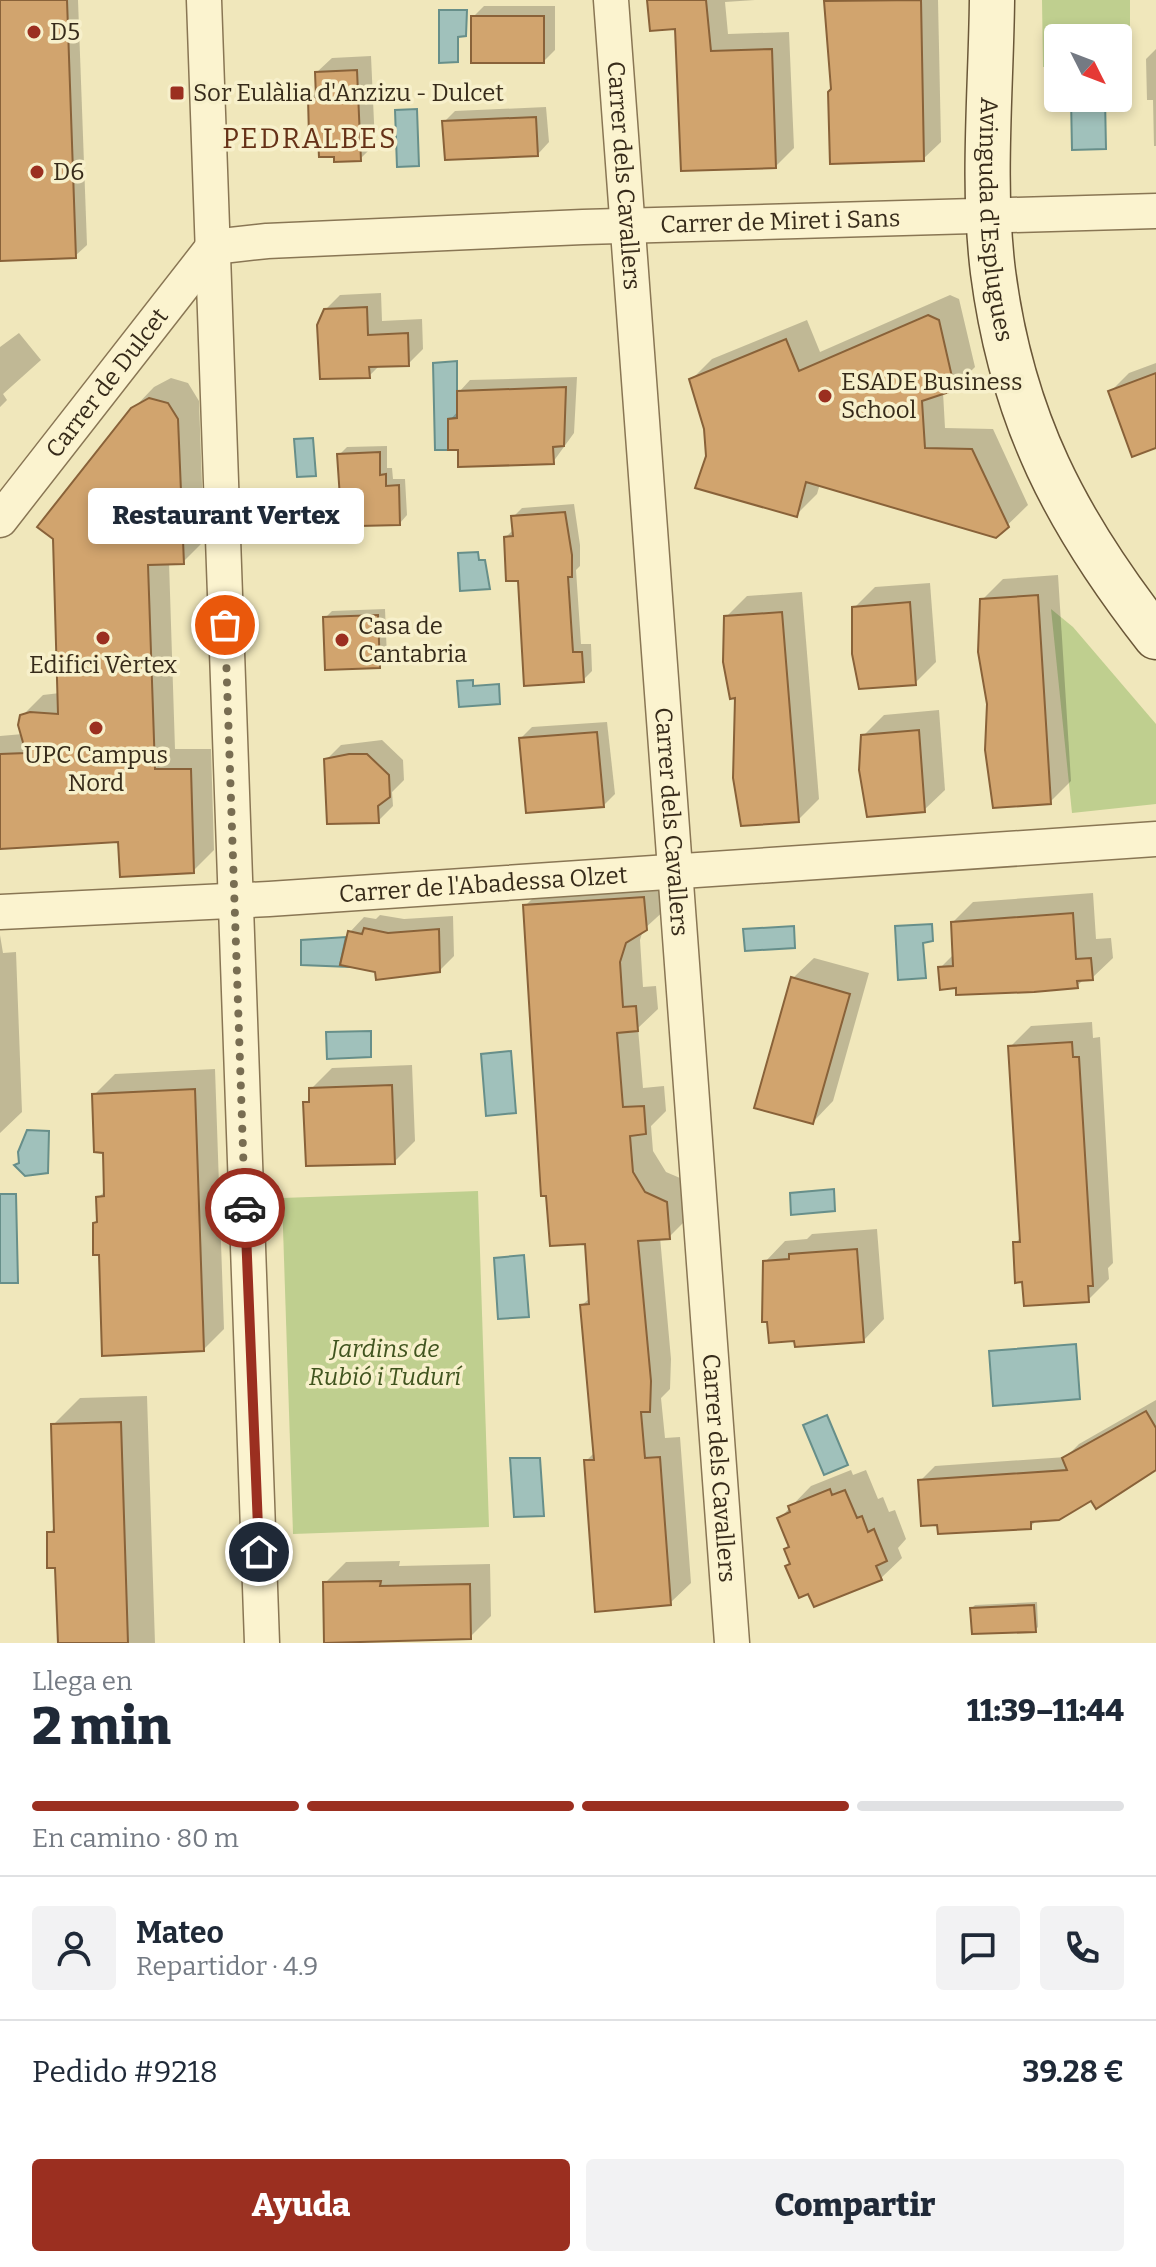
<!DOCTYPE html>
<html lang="es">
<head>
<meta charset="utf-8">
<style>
  :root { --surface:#fff; --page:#f2f2f3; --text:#1f2937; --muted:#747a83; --line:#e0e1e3; --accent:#9b2f20 }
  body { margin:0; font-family:Bitter,serif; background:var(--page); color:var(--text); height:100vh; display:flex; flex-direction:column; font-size:30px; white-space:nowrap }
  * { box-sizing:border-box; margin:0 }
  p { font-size:26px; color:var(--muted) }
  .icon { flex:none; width:44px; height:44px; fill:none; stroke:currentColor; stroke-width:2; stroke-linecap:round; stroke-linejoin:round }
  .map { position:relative; height:1643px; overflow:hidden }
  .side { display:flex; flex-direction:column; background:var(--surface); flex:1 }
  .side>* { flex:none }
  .needle { width:52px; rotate:132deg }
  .buttons { position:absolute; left:1044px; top:24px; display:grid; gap:16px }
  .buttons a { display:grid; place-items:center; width:88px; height:88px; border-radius:8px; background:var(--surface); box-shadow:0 4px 12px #0003; font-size:40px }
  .pin { position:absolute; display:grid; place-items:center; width:68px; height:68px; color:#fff; margin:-34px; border:4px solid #fff; border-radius:50%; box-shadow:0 2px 8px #0007 }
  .courier { position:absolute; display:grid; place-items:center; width:80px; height:80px; margin:-40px; border:6px solid #9b2f20; border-radius:50%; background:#fff; color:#222; box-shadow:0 2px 10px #0007 }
  .bubble { position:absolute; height:56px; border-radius:8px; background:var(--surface); box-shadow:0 4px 12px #0003; font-size:26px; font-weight:800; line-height:56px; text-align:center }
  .summary em { font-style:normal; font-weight:800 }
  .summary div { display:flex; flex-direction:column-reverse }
  .summary { display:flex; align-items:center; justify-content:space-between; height:136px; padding:0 32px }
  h1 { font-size:52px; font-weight:800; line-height:60px }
  .bar { display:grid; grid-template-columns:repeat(4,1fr); gap:12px 8px; align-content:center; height:96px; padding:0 32px }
  .bar i { height:10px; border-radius:6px; background:var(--line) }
  .bar .selected { background:var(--accent) }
  .bar p { grid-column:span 4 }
  .line { display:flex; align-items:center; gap:20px; padding:0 32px; border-top:2px solid var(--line) }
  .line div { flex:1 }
  .round { display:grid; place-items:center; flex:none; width:84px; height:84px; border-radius:8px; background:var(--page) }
  .cta { display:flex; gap:16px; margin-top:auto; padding:16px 32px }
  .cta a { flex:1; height:92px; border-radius:8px; background:var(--accent); color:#fff; font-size:32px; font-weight:800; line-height:92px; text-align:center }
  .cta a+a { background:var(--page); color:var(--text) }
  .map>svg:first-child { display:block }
</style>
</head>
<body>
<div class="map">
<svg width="1156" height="1643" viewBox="0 0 1156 1643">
  <rect width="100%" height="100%" fill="#f0e7bb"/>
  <g fill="#bfcf8f">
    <path d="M1042 0H1130V66H1118V38H1058V67H1043Z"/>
    <path d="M1051 609 1073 627 1156 724V804L1072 813Z"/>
    <path d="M478 1191 489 1527 293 1534 282 1198Z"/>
  </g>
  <g fill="#a0c1bb" stroke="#678f8a" stroke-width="2">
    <path d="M439 10H467L466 36 458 37V62L439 63Z"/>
    <path d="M1071 98H1105L1106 149 1072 150Z"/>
    <path d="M417 109 419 166 397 167 395 110Z"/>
    <path d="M457 361V418L448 419V450H435L433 363Z"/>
    <path d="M313 438 316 476 297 477 294 439Z"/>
    <path d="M478 552 479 560H485L490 589 460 591 458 553Z"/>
    <path d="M473 680V686L499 684 500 704 459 707 457 681Z"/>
    <path d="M932 924 933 941 923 943 926 978 898 980 895 926Z"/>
    <path d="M794 926 795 948 745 951 743 929Z"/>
    <path d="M346 937 340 965 351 967 301 965V940Z"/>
    <path d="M371 1031V1057L327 1059 326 1032Z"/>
    <path d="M511 1051 516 1113 486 1116 481 1054Z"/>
    <path d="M27 1130 49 1131 48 1173 25 1176 14 1165 19 1163 18 1152Z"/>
    <path d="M834 1189 835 1211 791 1215 790 1193Z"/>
    <path d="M0 1194H16L18 1283H0Z"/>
    <path d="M524 1255 529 1317 498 1319 494 1258Z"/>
    <path d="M1076 1344 1080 1399 993 1406 989 1351Z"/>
    <path d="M827 1415 848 1465 824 1475 803 1425Z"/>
    <path d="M510 1458H540L544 1516 514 1517Z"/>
  </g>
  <g fill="#0003">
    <path d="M0 0H78L87 245 75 256 0 259Z"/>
    <path d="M649 0H755L725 2 728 34 789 32 794 148 776 166 677 27Z"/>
    <path d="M829 0H938L941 142 923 159 833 89Z"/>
    <path d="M484 6H555V50L544 61 473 17Z"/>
    <path d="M1156 49V146H1154L1153 100H1147L1146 59Z"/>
    <path d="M371 56 375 144 360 159 320 134 310 99 318 91 317 72 332 58Z"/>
    <path d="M546 107 549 142 538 154 444 122 455 111Z"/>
    <path d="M381 293 382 321 422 319 423 349 408 364 380 365 369 376 325 310 340 295Z"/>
    <path d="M950 295 959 299 975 367 954 388 943 392 945 428 993 429 1028 505 996 536 820 484 817 494 796 515 708 456 706 428 691 380 712 359 807 320 820 352Z"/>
    <path d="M19 333 41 360 3 394 7 400 0 407V347Z"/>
    <path d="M1156 363V446L1110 392 1129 373Z"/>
    <path d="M577 377 574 433 553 462 450 420 459 410V392L470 380Z"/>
    <path d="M171 378 188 383 199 401 204 541 183 562H169L175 749H211L214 850 193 871 120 840 0 847V736L23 734 22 716 43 695 60 693 133 409 154 387Z"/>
    <path d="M387 446V468H392L393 479H405L407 515 400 523 361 518 337 499 342 495 339 455 347 447Z"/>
    <path d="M574 504 580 545V566L576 570 581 644H591L592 671 583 680 520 578 506 537 514 529 513 517 522 508Z"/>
    <path d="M1058 575 1071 781 1050 802 989 704 982 600 1003 579Z"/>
    <path d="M930 583 936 662 915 683 854 608 875 587Z"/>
    <path d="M802 592 819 799 798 820 737 696 726 617 747 596Z"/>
    <path d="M385 609 387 658 380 666 325 618 332 611Z"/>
    <path d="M939 710 945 790 924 810 863 736 884 715Z"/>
    <path d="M607 722 615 794 604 805 521 738 532 727Z"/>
    <path d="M382 740 403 760 404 780 392 792 393 806 378 821 326 760 341 745Z"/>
    <path d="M664 877 667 908 643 930 640 940 643 987 656 986 658 1009 638 1028 643 1088 664 1086 666 1111 651 1126 653 1151 666 1172 687 1181 690 1216 669 1237H660L671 1359 670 1389 661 1398 665 1438 680 1437 691 1583 670 1603 586 1461 595 1452 582 1305 591 1297 587 1242 525 906 546 885Z"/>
    <path d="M1093 893 1096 939 1111 938 1113 958 1092 978 1084 979 1077 986H958L940 968 955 953 953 922 973 902Z"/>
    <path d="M380 915 404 919 453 916 454 956 440 970 377 971 350 932 364 917 376 919Z"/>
    <path d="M0 935 3 953 16 952 22 1112 0 1133Z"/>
    <path d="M814 958 869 973 833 1101 813 1122 793 978Z"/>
    <path d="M1092 1022 1093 1038 1100 1037 1113 1263 1108 1268 1109 1279 1088 1300 1015 1243 1022 1236 1010 1047 1031 1026Z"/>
    <path d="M412 1065 415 1141 394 1162 306 1103 311 1097V1089L332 1068Z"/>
    <path d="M215 1069 224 1329 203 1350 101 1253 95 1224 99 1219 98 1198 106 1190 105 1151 94 1095 115 1074Z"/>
    <path d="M877 1229 884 1319 864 1340 796 1339 765 1262 785 1241 807 1239 812 1234Z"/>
    <path d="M147 1396 155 1643H60L57 1566 49 1533 56 1526 53 1425 80 1398Z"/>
    <path d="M1156 1400V1468L1038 1519 1030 1527 920 1481 935 1466 1066 1457 1079 1444Z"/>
    <path d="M851 1470 853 1475 866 1470 878 1499 883 1497 889 1512 895 1510 906 1539 898 1548 902 1558 881 1578 792 1563 786 1549 791 1545 780 1518 811 1486Z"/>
    <path d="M400 1561 399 1566 490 1564 491 1616 470 1637 325 1583 346 1562Z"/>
    <path d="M1037 1602 1038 1627 1035 1630 972 1608 975 1605Z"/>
  </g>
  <g fill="#d1a46e" stroke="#896239" stroke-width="2">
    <path d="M0 0H67L76 258 0 261Z"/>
    <path d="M647 0H706L711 51 772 49 776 168 681 171 675 29 650 31Z"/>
    <path d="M921 0 924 161 830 164 828 92 831 89 824 1Z"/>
    <rect x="471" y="16" width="73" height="47"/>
    <path d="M357 70 361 161 334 162V157H319L318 136 309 137 308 98H316L315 72Z"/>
    <path d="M536 117 538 156 445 160 442 121Z"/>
    <path d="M367 307 368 335 408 333 409 366 369 367 370 378 320 379 317 325 324 309Z"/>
    <path d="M928 315 939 320 955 390 922 401 925 448 972 449 1009 527 996 538 806 482 797 517 695 488 706 456 704 429 689 379 786 339 799 371Z"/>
    <path d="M1156 373V448L1132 457 1108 391Z"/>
    <path d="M566 387 564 446 553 447 554 464 458 467V450H448V419L457 418V391Z"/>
    <path d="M149 398 168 403 178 419 184 564 148 565 155 769H191L194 873 120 877 118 842 0 849V754L26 753 18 725 20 715 30 712 58 714 53 539 37 527 131 408Z"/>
    <path d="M380 452V475L386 474V486L399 485 400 525 359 526V520L337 521 335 498H340L337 454Z"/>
    <path d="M565 512 572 555V577H568L573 652H582L584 682 524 686 518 581H506L504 537 513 536 511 516Z"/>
    <path d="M1038 595 1051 804 993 808 985 750 987 704 978 652 980 599Z"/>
    <path d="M910 602 916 685 859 689 852 654V607Z"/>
    <path d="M782 612 799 822 741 826 733 778 735 698 730 699 723 662 724 616Z"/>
    <path d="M378 615 380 668 325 670 323 617Z"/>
    <path d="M919 730 925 812 867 817 859 770 861 735Z"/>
    <path d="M597 732 604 807 526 813 519 738Z"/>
    <path d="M349 754H367L389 775 390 797 378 806 379 823 327 824 324 759Z"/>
    <path d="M644 897 647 930 626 943 620 962 623 1007 636 1006 638 1031 617 1033 623 1107 644 1106 646 1134 630 1136 633 1172 645 1192 667 1202 670 1239 638 1241 651 1381 650 1412H641L645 1458 660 1457 671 1605 595 1612 584 1460H594L580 1305 589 1304 585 1244 550 1246 546 1196H541L539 1165 523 905Z"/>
    <path d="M1073 913 1076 959 1091 958 1093 980 1077 981 1078 988 1034 992 956 995V988L940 990 938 967 953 966 951 922Z"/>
    <path d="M364 928 388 933 439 929 440 972 376 980 375 972 340 965 348 931 362 934Z"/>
    <path d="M791 977 850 994 813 1124 754 1108Z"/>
    <path d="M1072 1042 1073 1057H1079L1093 1286H1088L1089 1302 1024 1306 1022 1282 1015 1283 1013 1242H1020L1008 1046Z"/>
    <path d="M392 1085 395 1164 306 1166 303 1102H309V1088Z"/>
    <path d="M195 1089 204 1351 102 1356 99 1255H93V1223L97 1222 96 1197 104 1196 103 1153 94 1152 92 1094Z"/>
    <path d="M857 1249 864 1342 795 1347 794 1341 769 1343 767 1322H762L763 1261 789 1259V1254Z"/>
    <path d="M1146 1411 1156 1428V1470L1096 1509 1091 1501 1059 1520 1031 1522V1529L938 1534 937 1525 921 1526 918 1480 1067 1470 1062 1458Z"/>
    <path d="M121 1422 128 1643H58L55 1568H47V1532H54L51 1424Z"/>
    <path d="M830 1489 832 1495 845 1490 857 1518 862 1516 868 1532 874 1529 887 1561 876 1566 882 1580 814 1607 808 1594 799 1598 785 1566 790 1564 784 1549 789 1547 777 1518 790 1512 788 1506Z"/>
    <path d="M381 1581 380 1586 470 1584 471 1639 324 1643 323 1582Z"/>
    <path d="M1034 1605 1036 1632 972 1634 970 1608Z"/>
  </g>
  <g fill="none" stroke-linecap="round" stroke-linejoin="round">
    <defs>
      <g id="street">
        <path d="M204 0 262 1643"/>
        <path id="s1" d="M611 0 732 1643"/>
        <path id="s2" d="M213 247 267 241 583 227 1156 211"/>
        <path id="s3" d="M0 520 213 247"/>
        <path id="s4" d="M0 912 269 899 1156 839"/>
      </g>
      <g id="secondary">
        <path id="s5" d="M992 0C991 89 982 183 993 272 1012 419 1066 522 1156 637"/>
      </g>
    </defs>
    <use href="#street" stroke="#897654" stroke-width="37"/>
    <use href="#secondary" stroke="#6a5738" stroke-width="47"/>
    <use href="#street" stroke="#fbf3cf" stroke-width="34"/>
    <use href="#secondary" stroke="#fbf3cf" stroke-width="44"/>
  </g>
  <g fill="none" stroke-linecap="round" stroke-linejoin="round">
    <path stroke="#786d52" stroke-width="8" stroke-dasharray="0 14.4" d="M225 625 245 1208"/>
    <path stroke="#9b2f20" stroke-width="10" d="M245 1208 259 1552"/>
  </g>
  <g fill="#9b2f20" stroke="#f7f0cb" stroke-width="3">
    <circle cx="34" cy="32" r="8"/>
    <rect x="169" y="85" width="16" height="16" rx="4"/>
    <circle cx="37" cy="172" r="8"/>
    <circle cx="825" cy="396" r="8"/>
    <circle cx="103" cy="638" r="8"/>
    <circle cx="342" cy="640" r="8"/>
    <circle cx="96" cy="728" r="8"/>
  </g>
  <g text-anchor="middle" stroke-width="7" stroke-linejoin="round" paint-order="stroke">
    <g font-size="24" fill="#372b1a" stroke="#f7f0cb" text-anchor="start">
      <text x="50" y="40">D5</text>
      <text x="193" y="101">Sor Eulàlia d'Anzizu - Dulcet</text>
      <text x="53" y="180">D6</text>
      <text x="841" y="390">ESADE Business<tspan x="841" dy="28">School</tspan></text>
      <text x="358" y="634">Casa de<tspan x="358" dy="28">Cantabria</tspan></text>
      <text x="103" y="673" text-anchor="middle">Edifici Vèrtex</text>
      <text x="96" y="763" text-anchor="middle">UPC Campus<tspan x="96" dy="28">Nord</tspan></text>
    </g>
    <g font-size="24" fill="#372b1a" stroke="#f7f0cb">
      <text dy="8" stroke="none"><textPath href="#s1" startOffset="176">Carrer dels Cavallers</textPath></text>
      <text dy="8" stroke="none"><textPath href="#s5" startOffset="220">Avinguda d'Esplugues</textPath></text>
      <text dy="8" stroke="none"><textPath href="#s2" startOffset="568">Carrer de Miret i Sans</textPath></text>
      <text dy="8" stroke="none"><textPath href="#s3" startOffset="174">Carrer de Dulcet</textPath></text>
      <text dy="8" stroke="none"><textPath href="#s1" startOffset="824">Carrer dels Cavallers</textPath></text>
      <text dy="8" stroke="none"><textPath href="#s4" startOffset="484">Carrer de l'Abadessa Olzet</textPath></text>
      <text dy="8" stroke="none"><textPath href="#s1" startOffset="1472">Carrer dels Cavallers</textPath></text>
    </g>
    <g font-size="24" font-style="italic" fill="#40541f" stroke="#f7f0cb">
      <text x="385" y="1357">Jardins de<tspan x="385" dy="28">Rubió i Tudurí</tspan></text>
    </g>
    <g font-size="28" letter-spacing="2" fill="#663117" stroke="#f7f0cb">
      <text x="310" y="148">PEDRALBES</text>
    </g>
  </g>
</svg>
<div class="buttons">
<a><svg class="needle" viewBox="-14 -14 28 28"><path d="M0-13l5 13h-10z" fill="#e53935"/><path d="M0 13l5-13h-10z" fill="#747a83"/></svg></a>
</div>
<div class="pin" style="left:225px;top:625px;background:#ea580c"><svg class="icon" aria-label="bag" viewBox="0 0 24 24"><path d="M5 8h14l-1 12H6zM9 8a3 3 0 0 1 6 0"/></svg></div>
<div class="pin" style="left:259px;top:1552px;background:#1f2937"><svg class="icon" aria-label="home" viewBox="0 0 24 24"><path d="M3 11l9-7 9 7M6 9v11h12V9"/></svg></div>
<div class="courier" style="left:245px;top:1208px"><svg class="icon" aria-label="car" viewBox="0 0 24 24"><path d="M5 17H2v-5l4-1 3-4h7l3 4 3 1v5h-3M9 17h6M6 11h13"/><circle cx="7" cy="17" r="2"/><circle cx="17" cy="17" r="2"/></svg></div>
<div class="bubble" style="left:88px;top:488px;width:276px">Restaurant Vertex</div>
</div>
<section class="side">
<div class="summary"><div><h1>2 min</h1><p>Llega en</p></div><em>11:39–11:44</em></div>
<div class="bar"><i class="selected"></i><i class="selected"></i><i class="selected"></i><i></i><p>En camino · 80 m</p></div>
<div class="line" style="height:144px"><a class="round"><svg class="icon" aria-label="person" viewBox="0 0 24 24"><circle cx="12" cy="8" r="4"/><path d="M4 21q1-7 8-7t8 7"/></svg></a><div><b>Mateo</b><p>Repartidor · 4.9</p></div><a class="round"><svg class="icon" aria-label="chat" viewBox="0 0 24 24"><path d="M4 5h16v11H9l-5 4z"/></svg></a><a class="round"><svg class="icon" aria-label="phone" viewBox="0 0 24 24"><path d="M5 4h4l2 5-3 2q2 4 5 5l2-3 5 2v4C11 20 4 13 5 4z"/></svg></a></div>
<div class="line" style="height:104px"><div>Pedido #9218</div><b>39.28 €</b></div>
<div class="cta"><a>Ayuda</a><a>Compartir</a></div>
</section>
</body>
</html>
